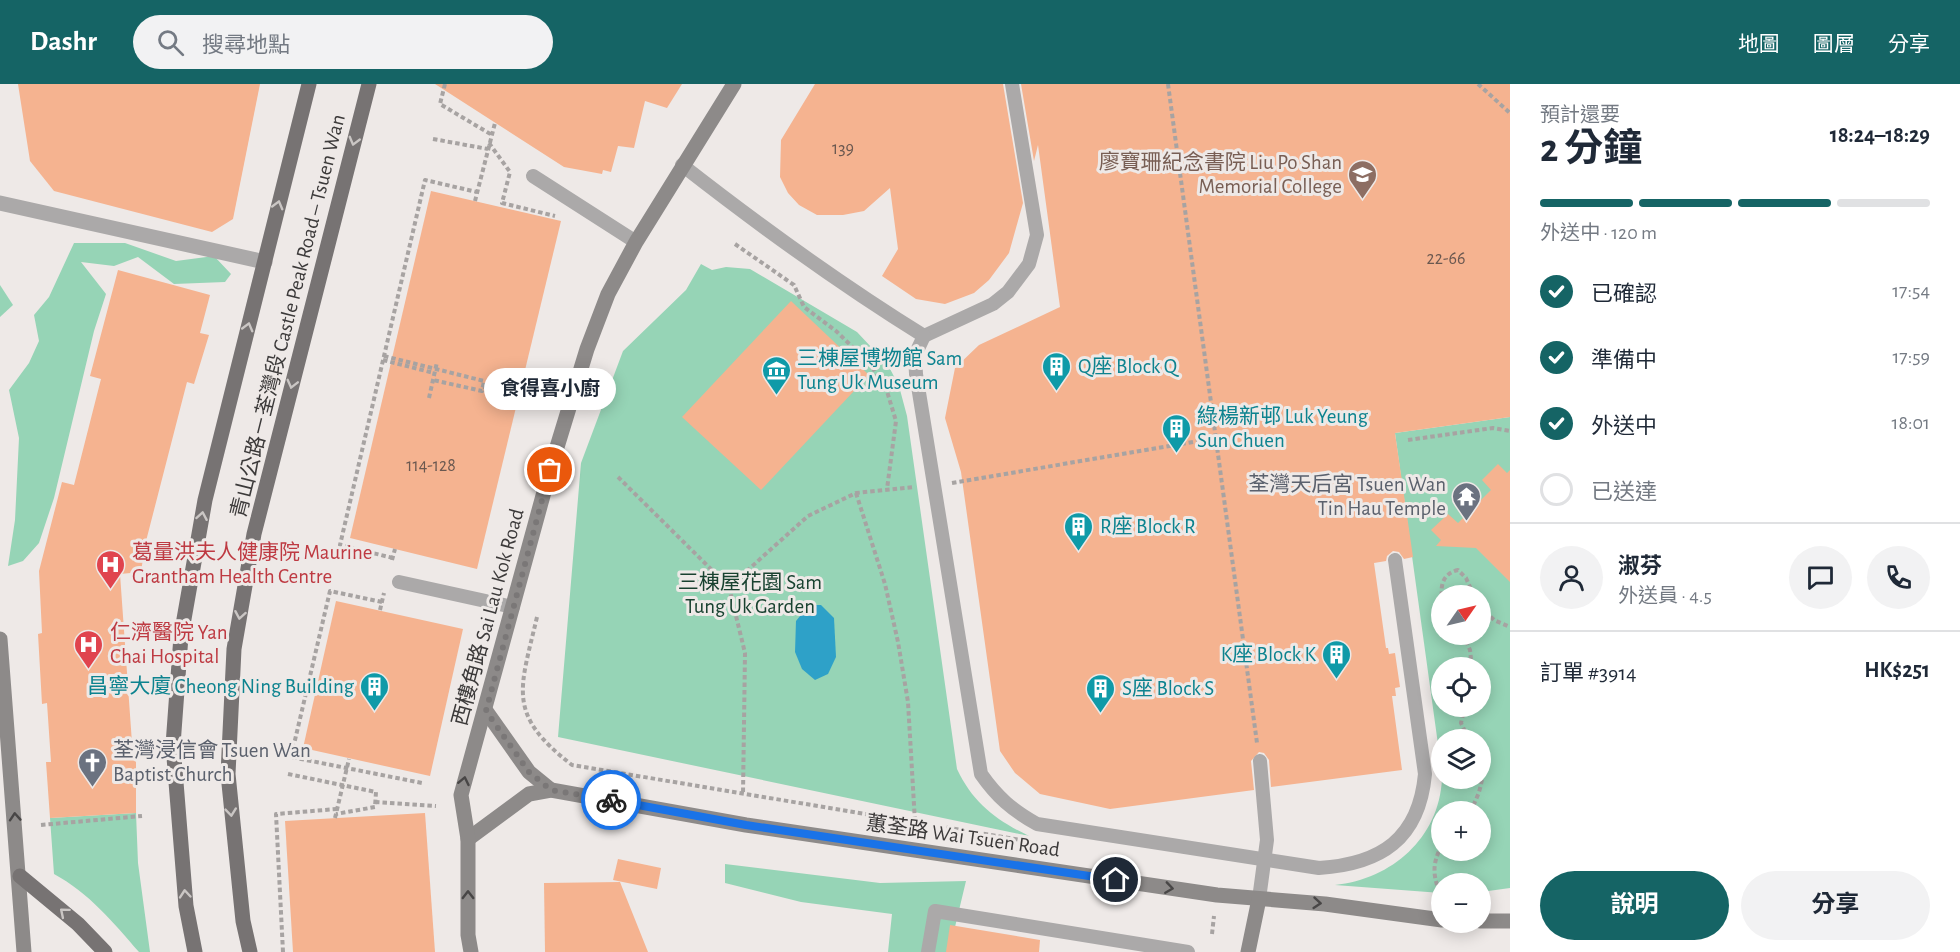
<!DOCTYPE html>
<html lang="zh-TW">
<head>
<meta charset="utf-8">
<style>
  :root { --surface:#fff; --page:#f2f2f3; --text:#1f2937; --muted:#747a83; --line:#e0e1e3; --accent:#156465 }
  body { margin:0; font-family:"Alegreya Sans","Noto Sans TC",sans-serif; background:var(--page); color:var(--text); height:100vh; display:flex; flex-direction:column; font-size:22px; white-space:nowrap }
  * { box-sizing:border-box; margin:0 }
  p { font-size:20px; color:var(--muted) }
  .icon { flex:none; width:33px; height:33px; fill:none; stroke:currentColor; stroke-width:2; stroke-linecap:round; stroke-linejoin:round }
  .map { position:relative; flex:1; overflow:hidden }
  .details { display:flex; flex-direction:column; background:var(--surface); width:450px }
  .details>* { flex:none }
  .needle { width:39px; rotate:56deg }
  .tools { position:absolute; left:1431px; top:501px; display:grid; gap:12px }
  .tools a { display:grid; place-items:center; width:60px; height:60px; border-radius:50%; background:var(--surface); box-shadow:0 3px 15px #0003; font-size:30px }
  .pin { position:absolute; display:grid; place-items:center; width:51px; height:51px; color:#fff; margin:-26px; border:3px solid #fff; border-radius:50%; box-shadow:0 2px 6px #0007 }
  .courier { position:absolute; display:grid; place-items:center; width:60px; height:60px; margin:-30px; border:4px solid #1a73e8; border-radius:50%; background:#fff; color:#222; box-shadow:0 2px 8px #0007 }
  .bubble { position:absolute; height:42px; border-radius:21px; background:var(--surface); box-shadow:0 3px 15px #0003; font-size:20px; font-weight:700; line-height:42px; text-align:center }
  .head em { font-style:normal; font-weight:700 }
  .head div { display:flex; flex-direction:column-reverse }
  .head { display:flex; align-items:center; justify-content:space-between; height:102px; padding:0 30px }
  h1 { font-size:39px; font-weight:700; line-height:45px }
  .bar { display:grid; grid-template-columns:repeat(4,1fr); gap:9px 6px; align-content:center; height:72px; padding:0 30px }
  .bar i { height:8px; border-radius:4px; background:var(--line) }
  .bar .selected { background:var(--accent) }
  .bar p { grid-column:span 4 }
  .line { display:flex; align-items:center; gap:15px; padding:0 30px; border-top:2px solid var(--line) }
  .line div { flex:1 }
  .round { display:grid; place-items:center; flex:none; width:63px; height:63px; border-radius:32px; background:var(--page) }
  ol { padding:0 30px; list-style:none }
  li { display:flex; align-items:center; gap:18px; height:66px }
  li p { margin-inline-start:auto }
  li .icon { padding:6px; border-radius:50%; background:var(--accent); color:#fff; stroke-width:4 }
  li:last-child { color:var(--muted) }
  li i { width:33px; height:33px; border:3px solid var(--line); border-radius:50% }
  .cta { display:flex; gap:12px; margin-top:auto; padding:12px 30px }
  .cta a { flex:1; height:69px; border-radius:36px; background:var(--accent); color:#fff; font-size:24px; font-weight:700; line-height:69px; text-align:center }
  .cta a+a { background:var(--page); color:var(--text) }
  header { display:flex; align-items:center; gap:36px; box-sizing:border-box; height:84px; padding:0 30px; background:var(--accent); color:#fff }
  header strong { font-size:28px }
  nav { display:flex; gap:33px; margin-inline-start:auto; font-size:21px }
  .search { width:420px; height:54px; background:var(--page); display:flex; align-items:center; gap:15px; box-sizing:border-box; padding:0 21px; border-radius:33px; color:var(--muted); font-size:22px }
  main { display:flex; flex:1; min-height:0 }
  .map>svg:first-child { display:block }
</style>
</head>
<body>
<header>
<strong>Dashr</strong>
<div class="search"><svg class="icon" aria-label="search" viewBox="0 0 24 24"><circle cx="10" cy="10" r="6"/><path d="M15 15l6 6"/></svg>搜尋地點</div>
<nav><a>地圖</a><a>圖層</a><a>分享</a></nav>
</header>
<main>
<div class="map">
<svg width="1510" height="868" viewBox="0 0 1510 868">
  <rect width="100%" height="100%" fill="#eee9e7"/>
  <g fill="#96d4b6" fill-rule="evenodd">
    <path d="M74 159H125L176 177 214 172 231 190 225 198 174 200 138 173 114 182 81 178 106 210 94 247 54 414 39 459 23 477 8 482 15 436 19 354 9 306 29 279 39 257 34 231 49 213Z"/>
    <path d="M701 180 712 186 726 183 750 185 857 248 888 281 899 302 907 332 957 685C973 719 996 736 1029 752L558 653 581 379 623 267 686 206Z"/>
    <path d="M0 201 13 221 0 233Z"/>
    <path d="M1510 333V804L1481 808 1480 800H1442L1441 809 1335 801C1392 795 1439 754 1442 695L1480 694V656H1442L1441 682 1395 349ZM1442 512H1480V550H1442ZM1442 584H1480V622H1442ZM1442 728H1480V766H1442Z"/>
    <path d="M136 729 138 779 150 868H139C113 838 89 809 54 790L50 734Z"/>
    <path d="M725 780 880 799 966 797 949 868H888L892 830 801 818 725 799Z"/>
  </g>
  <path fill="#2ea1c8" d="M809 521H821L834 534 836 573 828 590 815 596 802 585 795 568 796 537Z"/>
  <g fill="#f5b390">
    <path d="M18 0H260L233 135 212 148 54 107 30 77Z"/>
    <path d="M435 0H682L667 24 645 17 634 64 618 62 611 88 603 86 602 90 564 83Z"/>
    <path d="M815 0H1003L1023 119 1009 169 989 196 974 209 945 220 916 215 882 192 898 165 890 104 864 127 843 131H817L799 121 788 109 780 93 781 56Z"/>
    <path d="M1021 0H1510V333L1395 349 1413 473 1404 475 1399 468 1393 467 1387 472 1386 477 1374 479 1386 564H1388L1389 570 1395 569 1400 603 1395 604 1396 612H1392L1402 686 1271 703 1269 676 1264 669 1259 668 1251 677 1254 706 1110 725 1040 710 1015 689 1000 667 961 388 945 334 955 284 979 261 1060 223 1038 61 1034 77Z"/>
    <path d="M431 107 561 137 477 485 350 454Z"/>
    <path d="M118 186 210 211 200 249 209 251 194 300 187 298 145 461 141 488 120 490 133 673H136V729L50 734 46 678H51L47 619 42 620 38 550 42 549 39 487 62 398 74 401 101 295 90 292Z"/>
    <path d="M791 217 869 291 761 406 682 333Z"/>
    <path d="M1498 380 1507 389 1510 386V498L1476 464 1436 462 1441 456 1431 446 1448 430 1458 439 1491 406 1482 396Z"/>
    <path d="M336 517 463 545 430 692 303 664Z"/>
    <path d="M425 729 435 868H293L285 737Z"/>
    <path d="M618 775 661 784 657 805 613 796Z"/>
    <path d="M620 798 648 868H545L544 799Z"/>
    <path d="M950 841 1040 856 1039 868H946Z"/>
  </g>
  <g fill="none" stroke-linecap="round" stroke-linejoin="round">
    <g stroke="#a7a3a2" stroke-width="4" stroke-dasharray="4.5 3" stroke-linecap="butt">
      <path d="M445 0 440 20 492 51"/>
      <path d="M1168 0 1257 659"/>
      <path d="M1478 0 1510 29"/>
      <path d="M433 55 488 65"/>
      <path d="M489 59 510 88 502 119 555 132"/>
      <path d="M475 117 495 39"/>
      <path d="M735 160 794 201 804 223 836 247 870 280 886 304 896 337 887 405"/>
      <path d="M384 272 484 297 482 307 433 296"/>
      <path d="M383 276 434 289"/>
      <path d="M483 303 534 313"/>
      <path d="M429 314 437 278"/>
      <path d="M1408 356 1493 344 1510 347"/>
      <path d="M618 393 729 503 808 432 856 409 915 403"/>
      <path d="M952 399 1216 354"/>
      <path d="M856 409 885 500 898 558 908 618 915 738"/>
      <path d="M393 474 340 461 425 96 477 108"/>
      <path d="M392 476 395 465"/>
      <path d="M729 503 745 569 743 710"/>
      <path d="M1442 512C1440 499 1445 489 1458 486L1466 494 1474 512"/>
      <path d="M382 518 330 507 291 673 422 699"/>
      <path d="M1480 522 1494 536 1510 543"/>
      <path d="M380 526 384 509"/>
      <path d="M537 533C520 606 506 630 572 681L1021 756"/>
      <path d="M1463 550 1470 566 1472 584"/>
      <path d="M1465 622 1461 639 1469 656"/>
      <path d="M288 690 376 708 375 723 336 730"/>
      <path d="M375 718 436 722"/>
      <path d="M1470 728C1479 710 1486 695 1480 675"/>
      <path d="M335 734 349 675"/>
      <path d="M41 741 142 732"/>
      <path d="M1442 761C1431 781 1433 794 1442 813"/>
      <path d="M1212 850 1214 832"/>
      <path d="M283 868 276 730 337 725"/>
    </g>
    <g stroke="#aba9a9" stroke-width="14">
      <path d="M682 81C760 142 840 200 924 252L993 220 1008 208 1029 180 1037 151 1012 0"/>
      <path d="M533 92 636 158"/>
      <path d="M924 252 915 271 916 290 981 690C997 713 1012 726 1037 740L1319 784C1381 780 1419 755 1425 690L1395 476"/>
      <path d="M399 498 513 523"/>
      <path d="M1259 815 1267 756 1260 677"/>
      <path d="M928 868 935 827 1188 868"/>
    </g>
    <path stroke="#aba9a9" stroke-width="15" d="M0 119 265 178"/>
    <g stroke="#8d8a89" stroke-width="15">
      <path d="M0 555 24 868"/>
      <path d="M486 627 529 688 551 706"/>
      <path d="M468 755 529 710 551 706 746 741 1217 811 1325 820 1442 836"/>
      <path d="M1480 837H1510"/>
      <path d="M471 868 468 851V755L461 711 550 386 587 265 608 210 636 158 734 0"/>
      <path d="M1248 868 1259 815"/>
    </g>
    <g stroke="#777373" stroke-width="15">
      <path d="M20 792 78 840 105 868"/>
      <path d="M195 868 186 822 173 661 181 552 205 416 309 0"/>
      <path d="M250 868 243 837 228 690 234 565 254 450 369 0"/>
    </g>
  </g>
  <defs><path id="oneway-chevron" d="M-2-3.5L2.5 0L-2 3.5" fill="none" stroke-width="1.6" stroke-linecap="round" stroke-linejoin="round" transform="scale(1.5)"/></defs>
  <g stroke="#cac6c4">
    <use href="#oneway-chevron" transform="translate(354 57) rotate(105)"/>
    <use href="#oneway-chevron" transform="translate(278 121) rotate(-75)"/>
    <use href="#oneway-chevron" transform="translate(248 243) rotate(-75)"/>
    <use href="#oneway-chevron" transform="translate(292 300) rotate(104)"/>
    <use href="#oneway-chevron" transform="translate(202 432) rotate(-80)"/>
    <use href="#oneway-chevron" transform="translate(240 531) rotate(100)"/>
    <use href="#oneway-chevron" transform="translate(231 728) rotate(84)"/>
    <use href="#oneway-chevron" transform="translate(185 810) rotate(-95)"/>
    <use href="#oneway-chevron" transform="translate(64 828) rotate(-140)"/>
  </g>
  <g stroke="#484646">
    <use href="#oneway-chevron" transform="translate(464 697) rotate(-78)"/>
    <use href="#oneway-chevron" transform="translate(15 733) rotate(-94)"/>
    <use href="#oneway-chevron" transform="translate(1169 804) rotate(8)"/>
    <use href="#oneway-chevron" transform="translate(468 811) rotate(-90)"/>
    <use href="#oneway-chevron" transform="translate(1317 819) rotate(5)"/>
  </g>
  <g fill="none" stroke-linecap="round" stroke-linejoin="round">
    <path stroke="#7a7777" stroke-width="6" stroke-dasharray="0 10.8" d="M550 386 486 627 529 688 551 706 611 716"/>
    <path stroke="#1a73e8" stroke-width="8" d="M611 716 746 741 1116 796"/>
  </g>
  <defs>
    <symbol id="school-pin" viewBox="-11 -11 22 30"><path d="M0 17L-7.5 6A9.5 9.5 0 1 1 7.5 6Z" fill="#8d6e63" stroke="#eee9e7"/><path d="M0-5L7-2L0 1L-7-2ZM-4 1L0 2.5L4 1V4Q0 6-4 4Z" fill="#fff"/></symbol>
    <symbol id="building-pin" viewBox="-11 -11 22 30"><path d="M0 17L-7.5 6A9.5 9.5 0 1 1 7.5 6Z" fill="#0f9aa8" stroke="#eee9e7"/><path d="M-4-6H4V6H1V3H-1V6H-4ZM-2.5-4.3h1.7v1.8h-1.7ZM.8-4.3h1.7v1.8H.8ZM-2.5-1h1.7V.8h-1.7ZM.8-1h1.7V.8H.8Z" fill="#fff"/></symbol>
    <symbol id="museum-pin" viewBox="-11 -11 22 30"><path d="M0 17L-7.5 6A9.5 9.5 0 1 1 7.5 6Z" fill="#0f9aa8" stroke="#eee9e7"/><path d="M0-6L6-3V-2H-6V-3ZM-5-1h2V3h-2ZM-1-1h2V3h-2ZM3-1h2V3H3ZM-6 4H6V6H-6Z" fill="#fff"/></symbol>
    <symbol id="temple-pin" viewBox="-11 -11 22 30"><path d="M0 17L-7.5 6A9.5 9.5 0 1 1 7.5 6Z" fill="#6b7280" stroke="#eee9e7"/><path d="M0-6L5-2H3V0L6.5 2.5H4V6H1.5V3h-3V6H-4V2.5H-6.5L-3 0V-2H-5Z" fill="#fff"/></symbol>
    <symbol id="hospital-pin" viewBox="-11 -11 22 30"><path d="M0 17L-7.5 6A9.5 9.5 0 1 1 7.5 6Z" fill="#e0444e" stroke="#eee9e7"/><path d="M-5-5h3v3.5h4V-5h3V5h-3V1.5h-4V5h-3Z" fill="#fff"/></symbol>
    <symbol id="church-pin" viewBox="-11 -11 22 30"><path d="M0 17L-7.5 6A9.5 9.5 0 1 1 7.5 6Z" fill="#6b7280" stroke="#eee9e7"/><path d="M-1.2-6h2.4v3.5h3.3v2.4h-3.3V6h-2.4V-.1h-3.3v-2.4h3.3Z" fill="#fff"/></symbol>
  </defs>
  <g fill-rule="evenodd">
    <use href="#school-pin" x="1346" y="74" width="33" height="45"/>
    <use href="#building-pin" x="1040" y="266" width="33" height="45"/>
    <use href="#museum-pin" x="760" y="270" width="33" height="45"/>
    <use href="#building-pin" x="1160" y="328" width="33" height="45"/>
    <use href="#temple-pin" x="1450" y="396" width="33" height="45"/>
    <use href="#building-pin" x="1062" y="426" width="33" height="45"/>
    <use href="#hospital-pin" x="94" y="464" width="33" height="45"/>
    <use href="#hospital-pin" x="72" y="544" width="33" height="45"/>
    <use href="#building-pin" x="1320" y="554" width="33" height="45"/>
    <use href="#building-pin" x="358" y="586" width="33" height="45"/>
    <use href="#building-pin" x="1084" y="588" width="33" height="45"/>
    <use href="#church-pin" x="76" y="662" width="33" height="45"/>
  </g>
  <g text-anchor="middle" stroke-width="6" stroke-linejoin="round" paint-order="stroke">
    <g font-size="18" fill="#6a5850">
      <text x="843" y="70">139</text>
      <text x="1446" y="180">22-66</text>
      <text x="431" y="387">114-128</text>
    </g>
    <g font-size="21" fill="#785e54" stroke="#eee9e7" text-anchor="end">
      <text x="1342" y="85">廖寶珊紀念書院 Liu Po Shan<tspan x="1342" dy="24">Memorial College</tspan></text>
    </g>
    <g font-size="21" fill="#3c3a3a" stroke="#eee9e7">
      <text transform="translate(288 232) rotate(-76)" y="7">青山公路－荃灣段 Castle Peak Road – Tsuen Wan</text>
      <text transform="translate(488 533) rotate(-75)" y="7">西樓角路 Sai Lau Kok Road</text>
      <text transform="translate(963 752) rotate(8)" y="7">蕙荃路 Wai Tsuen Road</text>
    </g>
    <g font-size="21" fill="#0d838f" stroke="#eee9e7" text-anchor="start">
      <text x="797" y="281">三棟屋博物館 Sam<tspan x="797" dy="24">Tung Uk Museum</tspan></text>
      <text x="1078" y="289">Q座 Block Q</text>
      <text x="1197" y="339">綠楊新邨 Luk Yeung<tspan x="1197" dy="24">Sun Chuen</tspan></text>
      <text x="1100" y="449">R座 Block R</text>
      <text x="1316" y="577" text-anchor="end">K座 Block K</text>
      <text x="354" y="609" text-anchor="end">昌寧大廈 Cheong Ning Building</text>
      <text x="1122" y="611">S座 Block S</text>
    </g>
    <g font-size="21" fill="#5b616d" stroke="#eee9e7" text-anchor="end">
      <text x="1446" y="407">荃灣天后宮 Tsuen Wan<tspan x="1446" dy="24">Tin Hau Temple</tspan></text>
      <text x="113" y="673" text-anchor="start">荃灣浸信會 Tsuen Wan<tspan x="113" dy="24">Baptist Church</tspan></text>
    </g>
    <g font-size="21" fill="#be3a42" stroke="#eee9e7" text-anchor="start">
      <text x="132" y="475">葛量洪夫人健康院 Maurine<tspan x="132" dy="24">Grantham Health Centre</tspan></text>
      <text x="110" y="555">仁濟醫院 Yan<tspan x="110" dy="24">Chai Hospital</tspan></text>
    </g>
    <g font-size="21" fill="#184230" stroke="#eee9e7">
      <text x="750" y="505">三棟屋花園 Sam<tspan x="750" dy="24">Tung Uk Garden</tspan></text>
    </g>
  </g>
</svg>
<div class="tools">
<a><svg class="needle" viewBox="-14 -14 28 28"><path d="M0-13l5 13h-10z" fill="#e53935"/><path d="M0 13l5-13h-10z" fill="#747a83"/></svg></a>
<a><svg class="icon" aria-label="locate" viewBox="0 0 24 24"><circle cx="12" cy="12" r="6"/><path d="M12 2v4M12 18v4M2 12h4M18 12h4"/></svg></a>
<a><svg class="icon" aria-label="layers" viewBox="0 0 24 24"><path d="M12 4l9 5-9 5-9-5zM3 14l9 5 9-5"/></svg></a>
<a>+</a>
<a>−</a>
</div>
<div class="pin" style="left:550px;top:386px;background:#ea580c"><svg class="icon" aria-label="bag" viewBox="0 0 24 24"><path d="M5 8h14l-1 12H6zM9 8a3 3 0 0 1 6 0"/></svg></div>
<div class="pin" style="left:1116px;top:796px;background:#1f2937"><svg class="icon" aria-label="home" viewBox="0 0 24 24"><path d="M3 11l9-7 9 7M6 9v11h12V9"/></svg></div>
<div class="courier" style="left:611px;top:716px"><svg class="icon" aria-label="bike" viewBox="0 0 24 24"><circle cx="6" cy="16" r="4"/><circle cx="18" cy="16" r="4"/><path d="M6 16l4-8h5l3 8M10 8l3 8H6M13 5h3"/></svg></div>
<div class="bubble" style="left:484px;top:284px;width:132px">食得喜小廚</div>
</div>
<section class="details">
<div class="head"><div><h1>2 分鐘</h1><p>預計還要</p></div><em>18:24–18:29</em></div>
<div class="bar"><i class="selected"></i><i class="selected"></i><i class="selected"></i><i></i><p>外送中 · 120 m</p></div>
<ol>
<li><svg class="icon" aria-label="check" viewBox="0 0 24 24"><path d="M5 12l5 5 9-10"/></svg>已確認<p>17:54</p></li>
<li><svg class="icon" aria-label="check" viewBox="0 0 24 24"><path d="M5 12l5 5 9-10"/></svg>準備中<p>17:59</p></li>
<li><svg class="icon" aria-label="check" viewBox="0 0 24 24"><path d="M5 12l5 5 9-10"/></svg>外送中<p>18:01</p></li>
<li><i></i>已送達</li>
</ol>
<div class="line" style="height:108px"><a class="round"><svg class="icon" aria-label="person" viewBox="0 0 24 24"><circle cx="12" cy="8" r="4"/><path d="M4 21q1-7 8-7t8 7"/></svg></a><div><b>淑芬</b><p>外送員 · 4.5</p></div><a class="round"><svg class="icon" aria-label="chat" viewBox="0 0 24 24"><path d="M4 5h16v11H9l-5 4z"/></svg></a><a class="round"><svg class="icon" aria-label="phone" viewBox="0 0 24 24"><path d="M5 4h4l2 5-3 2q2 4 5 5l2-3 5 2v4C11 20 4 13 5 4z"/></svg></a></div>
<div class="line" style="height:78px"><div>訂單 #3914</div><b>HK$251</b></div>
<div class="cta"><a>說明</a><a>分享</a></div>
</section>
</main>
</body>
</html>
